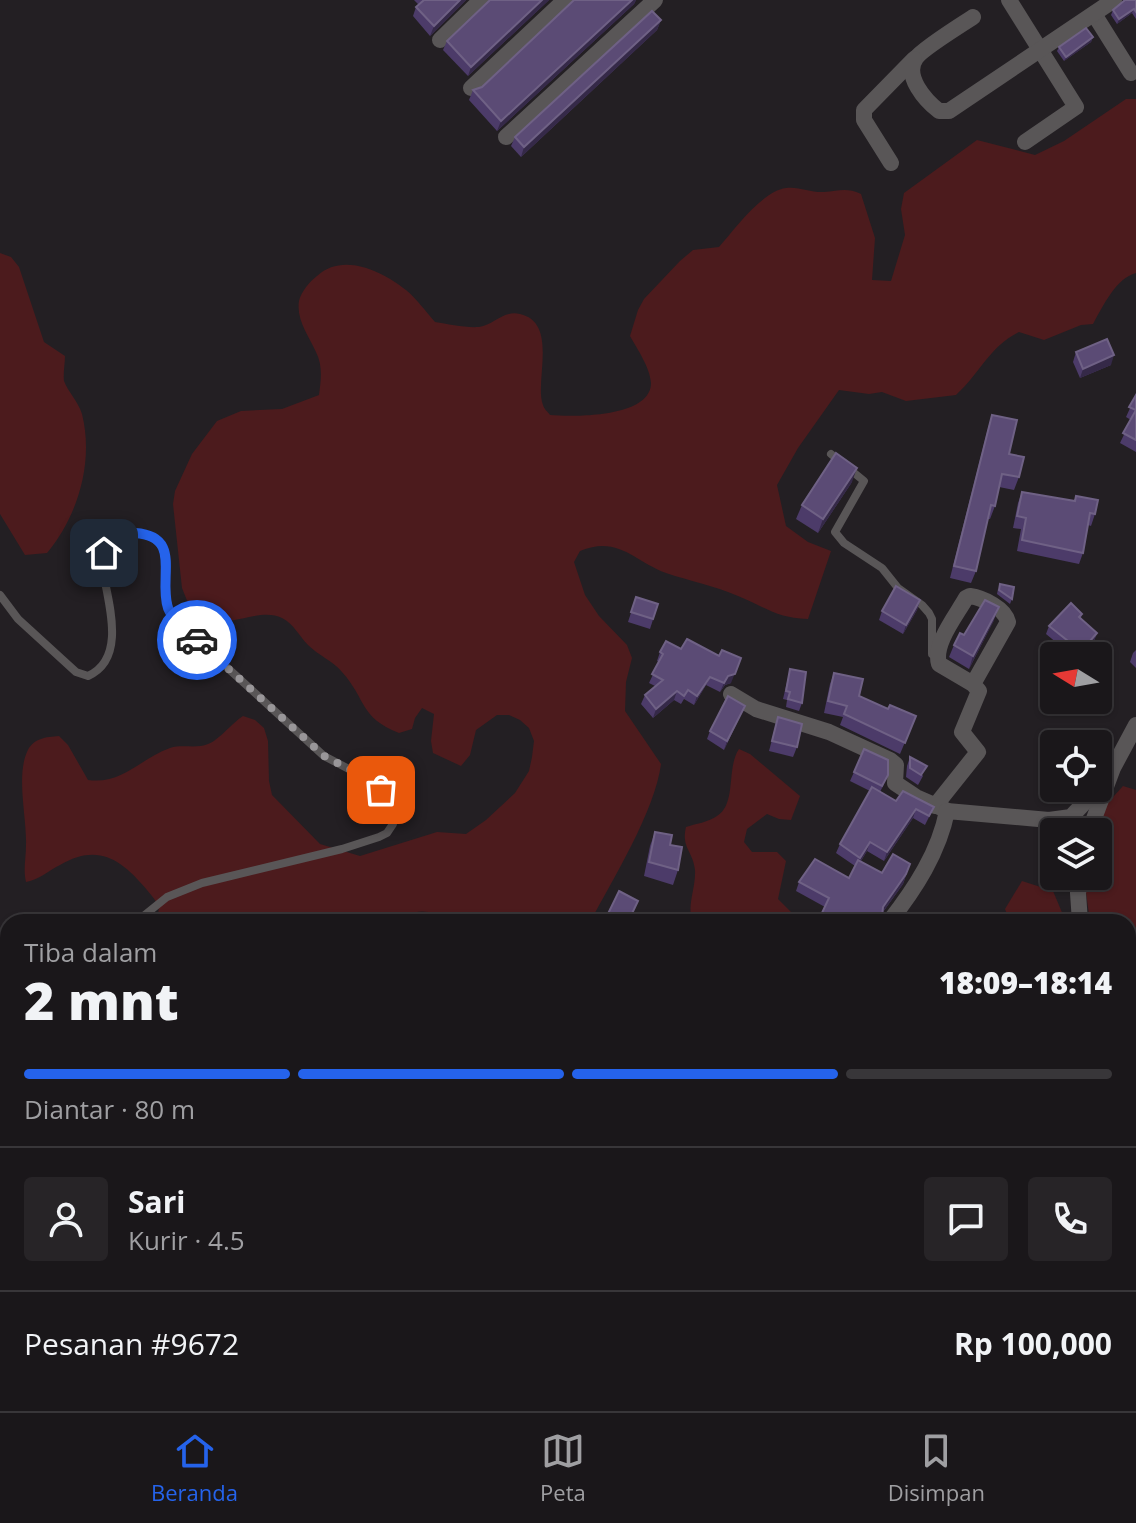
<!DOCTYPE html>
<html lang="id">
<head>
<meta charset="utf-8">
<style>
  :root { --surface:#1a171a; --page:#272427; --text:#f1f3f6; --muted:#9f9fa2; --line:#383639; --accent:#2563eb }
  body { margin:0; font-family:"Open Sans",sans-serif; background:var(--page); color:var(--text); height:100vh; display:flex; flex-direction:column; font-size:30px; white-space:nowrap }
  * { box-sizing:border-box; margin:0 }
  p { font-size:26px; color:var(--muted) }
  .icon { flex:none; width:44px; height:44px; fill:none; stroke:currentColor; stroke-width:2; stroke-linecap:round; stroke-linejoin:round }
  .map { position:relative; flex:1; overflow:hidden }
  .side { position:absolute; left:0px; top:914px; width:1136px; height:498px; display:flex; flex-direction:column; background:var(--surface); border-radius:24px 24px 0 0; box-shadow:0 2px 6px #0004,0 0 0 2px var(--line) }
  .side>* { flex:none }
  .needle { width:52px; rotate:281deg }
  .fabs { position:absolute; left:1040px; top:642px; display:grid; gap:16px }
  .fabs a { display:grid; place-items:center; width:72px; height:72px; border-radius:8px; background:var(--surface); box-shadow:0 2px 6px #0004,0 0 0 2px var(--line); font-size:40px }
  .pin { position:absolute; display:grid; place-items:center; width:68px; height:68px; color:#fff; margin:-34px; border-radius:16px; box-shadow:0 4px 12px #0006 }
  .courier { position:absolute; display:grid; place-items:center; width:80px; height:80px; margin:-40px; border:6px solid #2563eb; border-radius:50%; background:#fff; color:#222; box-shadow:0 2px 10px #0007 }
  .headline em { font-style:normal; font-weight:800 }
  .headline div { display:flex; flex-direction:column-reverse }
  .headline { display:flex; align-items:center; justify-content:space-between; height:136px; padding:0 24px }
  h1 { font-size:52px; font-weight:800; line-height:60px }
  .bar { display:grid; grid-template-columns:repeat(4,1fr); gap:12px 8px; align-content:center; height:96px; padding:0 24px }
  .bar i { height:10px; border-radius:6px; background:var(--line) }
  .bar .current { background:var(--accent) }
  .bar p { grid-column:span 4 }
  .line { display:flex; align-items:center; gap:20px; padding:0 24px; border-top:2px solid var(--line) }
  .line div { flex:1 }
  .round { display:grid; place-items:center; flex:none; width:84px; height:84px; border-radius:8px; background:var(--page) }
  .dock { display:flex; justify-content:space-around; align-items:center; height:112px; border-top:2px solid var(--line); background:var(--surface); font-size:22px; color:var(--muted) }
  .dock a { display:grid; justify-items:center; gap:4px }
  .dock .current { color:var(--accent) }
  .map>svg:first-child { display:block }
</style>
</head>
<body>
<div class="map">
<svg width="1136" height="1411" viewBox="0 0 1136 1411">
  <rect width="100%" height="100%" fill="#231f23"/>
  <g fill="#4c1b1d">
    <path d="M1126 99H1136V273C1116 278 1103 306 1093 324L1081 325 1044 340 1019 332C989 347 980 373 956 395L906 401 882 392 869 394 839 390 798 448 777 485 786 526 808 542 831 551 808 619C776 618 767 608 738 596 715 586 690 581 666 573 634 561 618 535 580 551L574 562 585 595 599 616 627 645 632 658 626 682 625 711 661 764C655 811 613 879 590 922H444C431 906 410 910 396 922H154C164 908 156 901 147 890 121 859 98 843 60 865 48 871 40 879 26 882 23 869 26 859 26 845 27 818 16 777 27 752 33 738 46 737 59 736L68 745 88 780C122 785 141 758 170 748 182 744 197 749 208 744 218 741 232 723 243 716L255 720 264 728 268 741 269 781 272 795 320 844 360 856 437 832 466 834 486 820 515 793 529 771 532 757 534 741 529 728 520 720 509 715H497L476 730 470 755 461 766 433 753 431 741 434 714 422 708 415 718 412 729 399 733C359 717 367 700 342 672 333 661 318 655 308 645 299 636 294 624 282 618 263 608 236 624 215 621 207 620 199 616 192 613L182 588 173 504 175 491 192 454 217 421 241 411 282 409 319 395C321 380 323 366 316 352 309 336 296 320 299 301 301 292 310 281 317 276 343 252 382 271 406 290 417 299 426 312 435 322 448 324 465 328 479 327 494 325 503 310 520 314 559 323 534 382 543 405 544 409 548 412 550 415 573 417 651 418 651 383 650 367 637 349 630 336L638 310 644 299 680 261 693 250 719 247C734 230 762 191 786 188 798 186 812 193 824 192 839 191 846 187 861 194L875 238 872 280 891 281 905 235 901 209 904 193 977 140 1035 155 1064 141Z"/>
    <path d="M0 253 11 257 19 267 44 342 65 356C65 363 63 374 64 381 68 392 78 401 82 414 94 462 78 516 47 553L25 555 0 514Z"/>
    <path d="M739 749 750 754 800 796 791 820 779 819 767 814 747 829 744 842 752 852H777L786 861 778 899 801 922H692C687 904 696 888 695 870 693 851 681 848 686 827 695 824 709 822 717 816 737 804 726 768 739 749Z"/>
    <path d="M1123 786 1136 790V1411H788L804 1404H1128V922H1090L1086 892 1089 876H1098V832L1105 806Z"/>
    <path d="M1022 881 1053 891 1066 922H1010L1005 909Z"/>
    <path d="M0 1193 8 1199V1234L0 1249Z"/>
    <path d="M0 1291 8 1305V1385L0 1381Z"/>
  </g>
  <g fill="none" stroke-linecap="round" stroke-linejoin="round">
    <g stroke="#595657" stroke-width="8">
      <path d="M831 454 864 481 835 532 844 543 882 568 898 588 922 605 929 613 932 619V654"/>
      <path d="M0 595 18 619 76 672 88 676C131 657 104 591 101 559L109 549 135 533C180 537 160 575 168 605 170 615 180 624 187 631L324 756 366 778 381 790 394 812 393 824 387 833 379 837 342 849 202 883 167 897 136 922"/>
      <path d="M0 1121 8 1118"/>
    </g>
    <g stroke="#595657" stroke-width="16">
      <path d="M1009 0 1076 107 1025 142"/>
      <path d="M1094 14 1131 73"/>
      <path d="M973 17C962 24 921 50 916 58 903 76 926 101 939 111H949L1114 0"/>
      <path d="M440 40 481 0"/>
      <path d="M471 88 565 0"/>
      <path d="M506 137 655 0"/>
      <path d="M891 163 864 120V110L914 59"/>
      <path d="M731 694 756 709 829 732 890 760 896 765 895 783 916 797 946 810"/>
      <path d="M935 806 978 752 962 732 979 691 973 684 939 664C933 644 956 616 966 598L970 596C983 598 1005 608 1008 622L973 684"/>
      <path d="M1089 832 1113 768 1136 725"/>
      <path d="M889 922C915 889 939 852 947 811L1049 820 1071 817 1098 788"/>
      <path d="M1080 922 1078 893 1081 876"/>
      <path d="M221 1409 227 1404"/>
      <path d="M341 1411 348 1404"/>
      <path d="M561 1411 568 1404"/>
      <path d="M694 1411 698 1404"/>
      <path d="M771 1411 785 1404"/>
    </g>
  </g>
  <g fill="#4c3b69">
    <path d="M414 0H466L430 36 413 16 416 7 419 5Z"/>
    <path d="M490 0H549L468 76 443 50 447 41Z"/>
    <path d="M574 0H636L634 4 497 131 469 100 473 90 482 87Z"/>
    <path d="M1136 0V19L1132 13 1117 24 1111 15 1113 10Z"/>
    <path d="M661 20 657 30 521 157 511 146 515 137Z"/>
    <path d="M1093 37 1091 42 1064 61 1057 51 1059 47Z"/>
    <path d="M1076 352 1111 365 1080 378 1073 362Z"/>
    <path d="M1136 395V452L1120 443 1131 420 1126 417Z"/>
    <path d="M992 415 1019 477 1014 490 999 487 995 506 990 519H988L976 571 971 583 950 578 988 428Z"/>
    <path d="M852 482 818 533 796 519 802 505Z"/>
    <path d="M1022 492 1074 501 1076 496 1095 514 1091 526 1088 525 1083 553 1079 564 1017 551 1021 529 1013 528 1018 503Z"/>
    <path d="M998 589 1012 599 1010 604 997 594Z"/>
    <path d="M636 597 658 604 650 629 628 622Z"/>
    <path d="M920 600 917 610 903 634 879 620 882 611Z"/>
    <path d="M1082 614 1081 618 1097 633 1094 641 1081 656H1063L1061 654 1063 648 1046 634 1049 626Z"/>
    <path d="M994 620 969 669 949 657 954 645Z"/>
    <path d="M1136 650V668L1130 662 1133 653Z"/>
    <path d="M660 652 731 683 725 685 720 692 706 685 694 705 684 699 681 704 674 700 653 718 641 704 645 695 655 686 649 683 659 662 657 661Z"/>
    <path d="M790 669 802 703 799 711 786 707 787 700 783 699Z"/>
    <path d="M834 673 859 696 888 709 916 716 900 754 840 725 843 717 824 713 830 684Z"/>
    <path d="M745 706 724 750 707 739 710 731Z"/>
    <path d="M778 717 797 747 793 757 769 751Z"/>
    <path d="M910 757 923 776 918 785 906 777 907 766Z"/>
    <path d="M854 772 884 784 880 792 896 801 934 807 925 825 913 818 884 861 867 851 861 861 882 873 910 864 903 884 883 912 880 922H819L825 907 796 891 799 882 849 878 855 866 836 853 840 844 870 791 850 781Z"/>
    <path d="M655 832 670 845 678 870 673 885 644 876 650 846Z"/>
    <path d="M158 1404H217L226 1408H250L261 1410 263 1407 260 1404H325L331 1410 468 1411H164Z"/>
    <path d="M482 1404H525L528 1407 539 1411H487Z"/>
    <path d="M707 1404H739L744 1411H703Z"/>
  </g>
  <g fill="#352948">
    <path d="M460 0H466L430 36 434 26Z"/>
    <path d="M542 0H549L468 76 471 67Z"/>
    <path d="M632 0H636L634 4 497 131 501 121Z"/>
    <path d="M1134 9 1132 13 1117 24 1119 19Z"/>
    <path d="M661 20 657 30 521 157 524 147Z"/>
    <path d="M1093 37 1091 42 1064 61 1066 57Z"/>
    <path d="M1114 355 1111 365 1080 378 1083 369Z"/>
    <path d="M857 468 852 482 818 533 823 519Z"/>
    <path d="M920 600 917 610 903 634 906 625Z"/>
    <path d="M999 607 994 620 969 669 973 656Z"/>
    <path d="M1097 633 1094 641 1081 656H1077Z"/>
    <path d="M741 658 731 683 725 685 720 692 724 683Z"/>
    <path d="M710 677 706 685 694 705 697 696Z"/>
    <path d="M677 691 674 700 653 718 656 709Z"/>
    <path d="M745 706 741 714 724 750 727 741Z"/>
    <path d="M916 809 913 818 884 861 887 852Z"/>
    <path d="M870 842 867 851 857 867 860 858Z"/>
    <path d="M906 874 903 884 880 916 883 907Z"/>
  </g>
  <g fill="#5b4b75" stroke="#6f6185" stroke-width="2">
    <path d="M424 0H460L434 26 416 7Z"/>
    <path d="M490 0H542L471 67 447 41Z"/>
    <path d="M574 0H632L501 121 473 90 482 87Z"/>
    <path d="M1125 0H1136V12L1134 9 1119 19 1113 10Z"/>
    <path d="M652 11 661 20 524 147 515 137Z"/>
    <path d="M1086 28 1093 37 1066 57 1059 47Z"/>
    <path d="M1107 339 1114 355 1083 369 1076 352Z"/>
    <path d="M1136 395V440L1123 433 1136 410 1129 407Z"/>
    <path d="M992 415 1017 420 1009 454 1024 457 1019 477 1002 474 995 506 991 505 976 571 954 566Z"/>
    <path d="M836 453 857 468 823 519 802 505Z"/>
    <path d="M1022 492 1075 501 1076 496 1098 500 1095 514 1090 513 1083 553 1022 540 1026 518 1017 516Z"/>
    <path d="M1000 584 1014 587 1012 599 999 590Z"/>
    <path d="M896 586 920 600 906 625 882 611Z"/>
    <path d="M636 597 658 604 653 619 631 612Z"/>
    <path d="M985 600 999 607 973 656 954 645 960 633 964 635Z"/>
    <path d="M1071 603 1082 614 1079 617 1097 633 1077 656 1064 646 1068 641 1049 626Z"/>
    <path d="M687 639 719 656 722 650 741 658 735 674 728 676 724 683 710 677 697 696 688 690 684 696 677 691 656 709 645 695 663 680 652 674 663 654 660 652 666 641 681 649Z"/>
    <path d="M790 669 806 672 802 703 788 699 790 692 786 691Z"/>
    <path d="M834 673 863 679 859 696 888 709 890 705 916 716 905 743 844 714 847 706 828 701Z"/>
    <path d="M728 696 745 706 727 741 710 731Z"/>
    <path d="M778 717 802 724 797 747 772 741Z"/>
    <path d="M864 749 888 760V775L882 786 854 772Z"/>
    <path d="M910 757 927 766 921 775 910 768Z"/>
    <path d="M872 787 896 801 903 791 934 807 929 816 916 809 887 852 870 842 860 858 840 844Z"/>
    <path d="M655 832 672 835 670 845 682 847 678 870 649 862Z"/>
    <path d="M893 854 910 864 906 874 883 907 882 917 879 922H862L853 917 851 921 837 915 834 921 821 915 829 898 799 882 815 859 849 878 858 860 882 873Z"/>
    <path d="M619 891 638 901 628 922H608L605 920Z"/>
    <path d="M173 1404H217L226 1408 232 1404H247L250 1408 261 1410 266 1404H325L331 1410H349L354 1404H466L469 1409 465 1411H172L176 1407Z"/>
    <path d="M495 1404H525L528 1407 539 1411H500Z"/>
    <path d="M585 1404H687L691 1411H578Z"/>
    <path d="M707 1404H739L745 1409 743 1411H731L724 1405 719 1411H703Z"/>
  </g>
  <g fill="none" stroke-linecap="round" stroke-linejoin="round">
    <path stroke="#999699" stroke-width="8" stroke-dasharray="0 14.4" d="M197 640 324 756 366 778 381 790"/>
    <path stroke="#2563eb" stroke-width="10" d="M104 553 135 533C183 536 158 578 168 608 173 620 187 632 197 640"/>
  </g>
</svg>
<div class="fabs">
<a><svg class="needle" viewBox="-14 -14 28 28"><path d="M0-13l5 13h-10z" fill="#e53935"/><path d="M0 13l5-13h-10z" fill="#9f9fa2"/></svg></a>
<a><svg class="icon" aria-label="locate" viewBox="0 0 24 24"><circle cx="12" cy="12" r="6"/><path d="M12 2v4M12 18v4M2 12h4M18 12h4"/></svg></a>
<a><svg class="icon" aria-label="layers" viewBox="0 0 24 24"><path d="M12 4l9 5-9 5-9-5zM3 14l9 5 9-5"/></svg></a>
</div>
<div class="pin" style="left:381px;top:790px;background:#ea580c"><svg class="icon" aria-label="bag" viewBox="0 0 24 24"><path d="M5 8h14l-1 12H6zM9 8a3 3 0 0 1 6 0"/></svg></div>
<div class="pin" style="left:104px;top:553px;background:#1f2937"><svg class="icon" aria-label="home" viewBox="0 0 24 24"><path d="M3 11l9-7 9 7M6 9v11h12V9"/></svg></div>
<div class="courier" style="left:197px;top:640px"><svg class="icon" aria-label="car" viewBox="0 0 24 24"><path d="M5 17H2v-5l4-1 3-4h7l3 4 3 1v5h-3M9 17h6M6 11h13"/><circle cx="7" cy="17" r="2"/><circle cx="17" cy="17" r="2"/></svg></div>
<section class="side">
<div class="headline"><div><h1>2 mnt</h1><p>Tiba dalam</p></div><em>18:09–18:14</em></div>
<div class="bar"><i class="current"></i><i class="current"></i><i class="current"></i><i></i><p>Diantar · 80 m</p></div>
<div class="line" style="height:144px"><a class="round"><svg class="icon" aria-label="person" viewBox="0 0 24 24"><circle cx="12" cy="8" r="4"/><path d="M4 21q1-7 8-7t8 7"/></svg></a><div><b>Sari</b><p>Kurir · 4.5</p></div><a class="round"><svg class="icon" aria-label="chat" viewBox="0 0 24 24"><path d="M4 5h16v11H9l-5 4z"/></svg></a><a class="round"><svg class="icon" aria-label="phone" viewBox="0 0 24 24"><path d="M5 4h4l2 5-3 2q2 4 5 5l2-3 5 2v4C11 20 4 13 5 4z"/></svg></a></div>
<div class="line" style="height:104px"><div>Pesanan #9672</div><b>Rp 100,000</b></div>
</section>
</div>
<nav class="dock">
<a class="current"><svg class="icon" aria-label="home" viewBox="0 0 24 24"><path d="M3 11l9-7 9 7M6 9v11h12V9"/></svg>Beranda</a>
<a><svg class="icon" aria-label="map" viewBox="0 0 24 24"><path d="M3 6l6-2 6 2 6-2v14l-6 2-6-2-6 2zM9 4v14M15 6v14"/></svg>Peta</a>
<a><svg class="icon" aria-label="saved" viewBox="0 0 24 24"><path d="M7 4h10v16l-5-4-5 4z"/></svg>Disimpan</a>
</nav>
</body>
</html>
